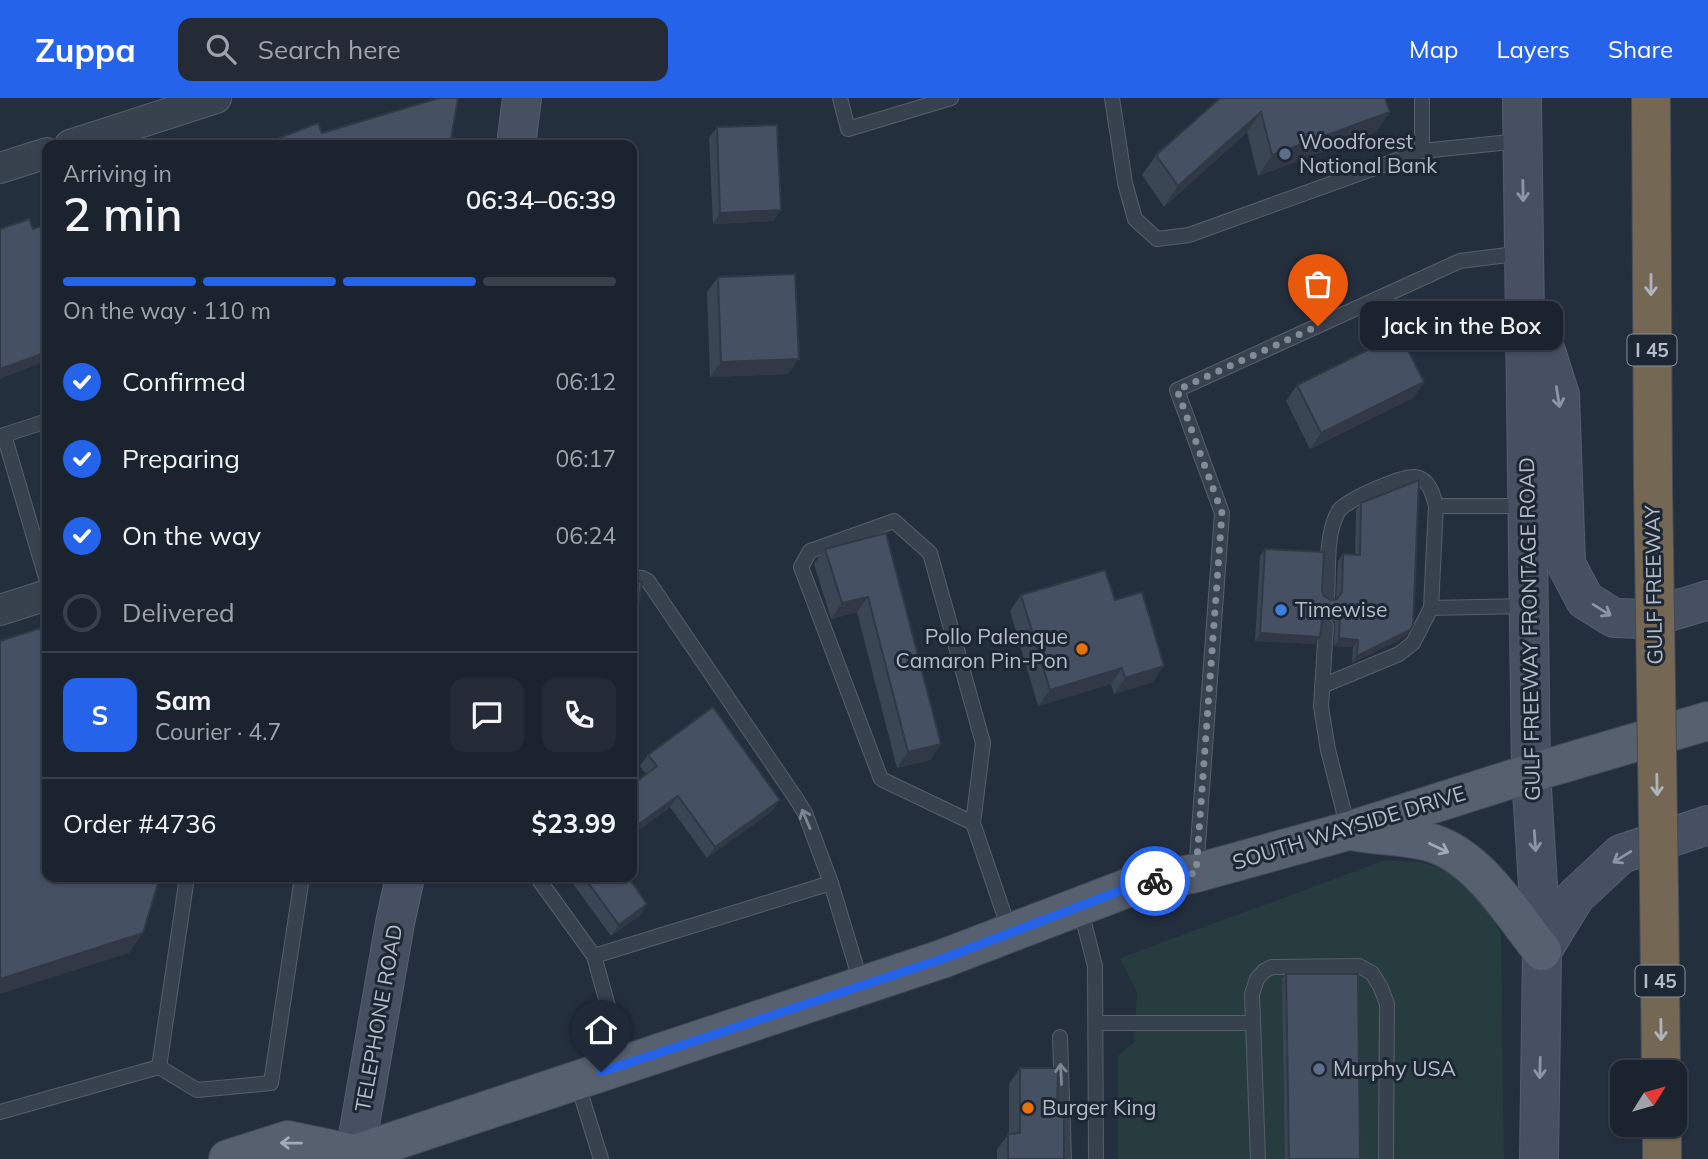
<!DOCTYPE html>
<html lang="en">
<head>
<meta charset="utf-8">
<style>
  :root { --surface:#1b232e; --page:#242b36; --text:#f1f3f6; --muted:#a0a4aa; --line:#39404a; --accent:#2563eb }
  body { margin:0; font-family:Mulish,sans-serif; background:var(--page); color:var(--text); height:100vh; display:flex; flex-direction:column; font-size:26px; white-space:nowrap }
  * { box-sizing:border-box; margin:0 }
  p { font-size:23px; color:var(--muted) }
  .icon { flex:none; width:38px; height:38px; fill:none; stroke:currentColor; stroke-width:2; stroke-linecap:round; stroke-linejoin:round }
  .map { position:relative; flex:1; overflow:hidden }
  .sheet { position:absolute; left:42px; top:42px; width:595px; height:742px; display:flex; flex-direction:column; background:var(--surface); border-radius:14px; box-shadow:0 2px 5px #0004,0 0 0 2px var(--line) }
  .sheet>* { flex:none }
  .needle { width:46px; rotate:53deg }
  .buttons { position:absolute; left:1610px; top:962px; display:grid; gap:14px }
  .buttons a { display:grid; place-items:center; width:77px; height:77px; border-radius:14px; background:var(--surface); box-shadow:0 2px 5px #0004,0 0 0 2px var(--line); font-size:35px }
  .pin { position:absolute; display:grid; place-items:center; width:60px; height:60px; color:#fff; margin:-72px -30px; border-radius:50% 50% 50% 0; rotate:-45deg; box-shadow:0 0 7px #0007 }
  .pin .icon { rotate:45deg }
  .courier { position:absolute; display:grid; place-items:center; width:70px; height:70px; margin:-35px; border:5px solid #2563eb; border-radius:50%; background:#fff; color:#222; box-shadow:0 2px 9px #0007 }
  .bubble { position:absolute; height:49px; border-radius:14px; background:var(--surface); box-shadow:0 2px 5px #0004,0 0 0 2px var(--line); font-size:23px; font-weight:600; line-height:49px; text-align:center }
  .summary em { font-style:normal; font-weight:600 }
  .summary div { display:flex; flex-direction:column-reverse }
  .summary { display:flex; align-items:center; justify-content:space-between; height:119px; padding:0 21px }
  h1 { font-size:46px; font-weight:600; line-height:52px }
  .bar { display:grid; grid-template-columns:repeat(4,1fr); gap:10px 7px; align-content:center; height:84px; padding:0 21px }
  .bar i { height:9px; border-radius:5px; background:var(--line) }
  .bar .selected { background:var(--accent) }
  .bar p { grid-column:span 4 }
  .line { display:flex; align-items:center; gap:18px; padding:0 21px; border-top:2px solid var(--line) }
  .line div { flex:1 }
  .round { display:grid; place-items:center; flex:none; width:74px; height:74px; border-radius:14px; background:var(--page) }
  ol { padding:0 21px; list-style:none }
  li { display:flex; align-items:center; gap:21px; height:77px }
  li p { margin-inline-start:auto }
  li .icon { padding:7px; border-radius:50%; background:var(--accent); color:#fff; stroke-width:4 }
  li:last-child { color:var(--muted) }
  li i { width:38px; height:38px; border:4px solid var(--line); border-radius:50% }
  header { display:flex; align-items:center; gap:42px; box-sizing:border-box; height:98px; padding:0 35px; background:var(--accent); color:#fff }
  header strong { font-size:33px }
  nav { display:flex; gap:38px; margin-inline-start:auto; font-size:24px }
  .search { width:490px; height:63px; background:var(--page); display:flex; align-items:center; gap:18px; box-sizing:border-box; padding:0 24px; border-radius:14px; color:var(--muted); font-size:26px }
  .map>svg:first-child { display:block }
</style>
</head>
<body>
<header>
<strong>Zuppa</strong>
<div class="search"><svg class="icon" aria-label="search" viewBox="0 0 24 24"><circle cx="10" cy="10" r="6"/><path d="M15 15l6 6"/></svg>Search here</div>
<nav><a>Map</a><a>Layers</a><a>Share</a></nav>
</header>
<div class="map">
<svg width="1708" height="1061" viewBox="0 0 1708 1061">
  <rect width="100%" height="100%" fill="#242f3e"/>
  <path fill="#263c3f" d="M1386 762 1422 764 1456 776 1483 801 1501 836 1504 1061H1118V958L1134 944 1137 894 1120 860Z"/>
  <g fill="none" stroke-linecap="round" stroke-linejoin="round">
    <defs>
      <g id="service">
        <path d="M840 0 848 31 951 0"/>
        <path d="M1112 0 1125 85 1135 121 1157 141 1189 137 1422 53"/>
        <path d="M1422 0V53L1520 43"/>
        <path d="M47 323 4 337 47 483"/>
        <path d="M632 479 642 480 648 483 797 702 805 715 831 785"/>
        <path d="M1327 500C1329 473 1325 438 1338 414 1343 403 1403 377 1415 379 1429 381 1433 396 1436 408H1526"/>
        <path d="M1431 510 1436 408"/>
        <path d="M1326 528 1321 609 1328 652 1348 730"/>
        <path d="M1322 588 1399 556 1413 545 1431 510 1527 508"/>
        <path d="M973 725 983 645 930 455 894 423 810 453 801 469 881 681 973 725 1010 834"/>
        <path d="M1196 774 1222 415 1177 292 1460 163 1523 155"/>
        <path d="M537 779 594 858 624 965"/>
        <path d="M1080 809 1095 868 1096 1061"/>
        <path d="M594 858 831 785 861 885"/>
        <path d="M1096 925H1251"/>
        <path d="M1060 939 1064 1061"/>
        <path d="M159 969 197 992 271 985 302 779"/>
        <path d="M577 984 601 1061"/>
        <path d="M0 1014 159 969 187 779"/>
        <path d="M1258 1061 1252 896 1257 881 1264 873 1272 869 1359 868 1372 875 1381 890 1387 906 1386 1061"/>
      </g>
      <g id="minor">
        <path d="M70 47 216 0"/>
        <path d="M0 70 47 55"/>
        <path d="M0 512 47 497"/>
      </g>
      <g id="secondary">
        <path d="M1522 0 1531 675 1542 853 1539 1061"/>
        <path d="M516 47 522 0"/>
        <path d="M1537 225 1560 297 1566 466 1585 502 1614 520 1646 521 1708 502"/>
        <path d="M1542 853 1575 799 1621 756 1708 727"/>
        <path d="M354 1061 395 825 405 779"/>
      </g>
      <g id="primary">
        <path d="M1357 734C1380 738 1410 738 1432 745 1480 760 1512 816 1542 853"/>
        <path d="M228 1061 288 1042 355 1056"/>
        <path d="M345 1061 355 1056 942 861 1138 786 1196 775 1348 733 1531 675 1708 623"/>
      </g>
      <g id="motorway">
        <path d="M1651 0 1653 385"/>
        <path d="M1659 791 1661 975"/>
        <path d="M1662 1027V1061"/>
      </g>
    </defs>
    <use href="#service" stroke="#565f6c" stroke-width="16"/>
    <use href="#minor" stroke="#565f6c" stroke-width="32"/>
    <use href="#secondary" stroke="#565f6c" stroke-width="40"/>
    <use href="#primary" stroke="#414a57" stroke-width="40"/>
    <use href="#motorway" stroke="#434c59" stroke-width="40"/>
    <use href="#service" stroke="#38414e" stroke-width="14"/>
    <use href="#minor" stroke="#38414e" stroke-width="30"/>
    <use href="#secondary" stroke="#465061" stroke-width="38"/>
    <use href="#primary" stroke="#56606e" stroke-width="38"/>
    <use href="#motorway" stroke="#746855" stroke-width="38"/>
    <defs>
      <path id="motorway-bridge" d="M1653 385 1659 791"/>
    </defs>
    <use href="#motorway-bridge" stroke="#434c59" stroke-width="40" stroke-linecap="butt"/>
    <use href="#motorway-bridge" stroke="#746855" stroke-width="38"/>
  </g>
  <g fill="#3b4654">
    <path d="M1220 0 1390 14 1376 34 1258 78 1247 34 1164 109 1142 77 1156 57Z"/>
    <path d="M717 29 781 112 773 123 713 126 709 40Z"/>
    <path d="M718 179 788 276 710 279 707 194Z"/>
    <path d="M1424 284 1413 300 1310 351 1286 303 1297 287Z"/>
    <path d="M1361 405 1405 539 1352 565 1353 549 1334 548 1335 524 1327 519 1322 521 1315 546 1255 543 1260 458 1265 451 1322 493 1324 498 1331 502 1336 501 1338 463 1343 456H1355L1356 412Z"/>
    <path d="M886 435 941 646 930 662 897 670 857 514 831 521 814 466 825 451Z"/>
    <path d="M1021 497 1115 502 1153 584 1114 596 1111 586 1038 608 1010 513Z"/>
    <path d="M648 657 780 702 772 713 707 760 670 709 632 737V687L646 676 640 668Z"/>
    <path d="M568 779H628L640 817 611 838Z"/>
    <path d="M1286 876 1360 1061H1285L1282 881Z"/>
    <path d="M1020 970 1057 1018 1064 1061H997V1051L1009 1036V986Z"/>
  </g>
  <g fill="#303945">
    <path d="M1261 14 1247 34 1164 109 1178 88Z"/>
    <path d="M1390 14 1376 34 1258 78 1272 57Z"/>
    <path d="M781 112 773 123 713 126 720 115Z"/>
    <path d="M47 254V263L0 281V271Z"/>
    <path d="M799 261 788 276 710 279 721 264Z"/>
    <path d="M1424 284 1413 300 1310 351 1321 335Z"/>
    <path d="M868 499 857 514 831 521 842 505Z"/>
    <path d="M1332 511 1327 519 1318 523 1323 516Z"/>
    <path d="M1410 532 1405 539 1352 565 1357 558Z"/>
    <path d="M1260 535 1320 539 1315 546 1255 543Z"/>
    <path d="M1339 540 1358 542 1353 549 1334 548Z"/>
    <path d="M1164 568 1153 584 1114 596 1125 580Z"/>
    <path d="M1122 570 1111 586 1038 608 1050 592Z"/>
    <path d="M941 646 930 662 897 670 908 654Z"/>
    <path d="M678 698 670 709 632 737V731Z"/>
    <path d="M780 702 772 713 707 760 715 749Z"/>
    <path d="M647 806 640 817 611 838 619 827Z"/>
    <path d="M143 835 129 855 0 896V881Z"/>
  </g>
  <g fill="#455162" stroke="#303945" stroke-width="2">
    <path d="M439 0H458L450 47H261L318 25 322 35Z"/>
    <path d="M1220 0H1385L1390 14 1272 57 1261 14 1178 88 1156 57Z"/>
    <path d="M777 27 781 112 720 115 717 29Z"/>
    <path d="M29 121 33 131 47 126V254L0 271V131Z"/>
    <path d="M795 176 799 261 721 264 718 179Z"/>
    <path d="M1400 236 1424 284 1321 335 1297 287Z"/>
    <path d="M1419 382 1413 527 1410 532 1357 558 1358 542 1339 540 1340 517 1332 511 1323 516 1320 539 1260 535 1265 451 1324 454 1322 493 1324 498 1331 502 1337 501 1342 494 1343 456 1360 457 1361 405Z"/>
    <path d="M886 435 941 646 908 654 868 499 842 505 825 451Z"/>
    <path d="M1105 472 1115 502 1142 494 1164 568 1125 580 1122 570 1050 592 1021 497Z"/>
    <path d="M632 482 642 484 632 548Z"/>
    <path d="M47 528V779H160L143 835 0 881V543Z"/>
    <path d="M713 609 780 702 715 749 678 698 632 731V687L657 668 648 657Z"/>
    <path d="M584 779H628L647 806 619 827Z"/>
    <path d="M1286 876H1358L1360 1061H1289Z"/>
    <path d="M1020 970H1058L1057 1018H1064V1061H1008V1036L1020 1035Z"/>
  </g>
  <defs><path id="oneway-shaft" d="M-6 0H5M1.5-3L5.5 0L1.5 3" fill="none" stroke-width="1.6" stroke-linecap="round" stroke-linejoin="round" transform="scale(1.75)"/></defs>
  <g stroke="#8e96a5">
    <use href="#oneway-shaft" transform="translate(1523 93) rotate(89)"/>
    <use href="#oneway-shaft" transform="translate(1558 299) rotate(81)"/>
    <use href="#oneway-shaft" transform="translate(1602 512) rotate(32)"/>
    <use href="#oneway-shaft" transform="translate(1535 743) rotate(86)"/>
    <use href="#oneway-shaft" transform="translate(1622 759) rotate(148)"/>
    <use href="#oneway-shaft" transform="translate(1540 970) rotate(91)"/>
  </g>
  <g stroke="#aeb4bd">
    <use href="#oneway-shaft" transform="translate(1651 187) rotate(90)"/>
    <use href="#oneway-shaft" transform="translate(1657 687) rotate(89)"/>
    <use href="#oneway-shaft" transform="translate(1661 932) rotate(89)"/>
  </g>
  <g stroke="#7c8592">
    <use href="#oneway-shaft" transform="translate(806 721) rotate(-113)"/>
    <use href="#oneway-shaft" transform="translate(1061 976) rotate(-93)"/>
  </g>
  <g stroke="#a1aab7">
    <use href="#oneway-shaft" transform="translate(1439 750) rotate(25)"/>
    <use href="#oneway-shaft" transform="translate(291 1045) rotate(-179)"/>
  </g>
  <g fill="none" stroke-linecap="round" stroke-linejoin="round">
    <path stroke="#828b98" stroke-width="7" stroke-dasharray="0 12.6" d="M1155 783 1196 775 1222 415 1177 292 1318 228"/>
    <path stroke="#2563eb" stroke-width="9" d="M601 974 942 861 1138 786 1155 783"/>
  </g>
  <g fill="#5c6f8a" stroke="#1d2633" stroke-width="2.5">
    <circle cx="1285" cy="56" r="7"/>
    <circle cx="1319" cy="971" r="7"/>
  </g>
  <circle fill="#3f7fe0" stroke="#1d2633" stroke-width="2.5" cx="1281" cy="512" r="7"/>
  <g fill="#e8710a" stroke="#1d2633" stroke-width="2.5">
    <circle cx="1082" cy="551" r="7"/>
    <circle cx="1028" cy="1010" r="7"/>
  </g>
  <g text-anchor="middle" stroke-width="6" stroke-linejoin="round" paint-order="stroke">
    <g fill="#1d2633" stroke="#878f9c" stroke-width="2">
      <rect x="1627.5" y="236.5" width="49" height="31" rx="5"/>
      <rect x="1635.5" y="867.5" width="49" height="31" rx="5"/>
    </g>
    <g font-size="19" font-weight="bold" fill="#b4bcc9">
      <text x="1652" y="259">I 45</text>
      <text x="1660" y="890">I 45</text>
    </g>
    <g font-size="21" fill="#b4bcc9" stroke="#1d2633" text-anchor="start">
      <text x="1299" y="51">Woodforest<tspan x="1299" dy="24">National Bank</tspan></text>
      <text x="1295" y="519">Timewise</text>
      <text x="1068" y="546" text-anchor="end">Pollo Palenque<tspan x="1068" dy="24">Camaron Pin-Pon</tspan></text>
      <text x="1333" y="978">Murphy USA</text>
      <text x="1042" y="1017">Burger King</text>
    </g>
    <g font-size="21" fill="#b4bcc9" stroke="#1d2633">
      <text transform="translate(1654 487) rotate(-91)" y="7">GULF FREEWAY</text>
      <text transform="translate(1530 531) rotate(-91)" y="7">GULF FREEWAY FRONTAGE ROAD</text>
      <text transform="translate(1349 730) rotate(-17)" y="7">SOUTH WAYSIDE DRIVE</text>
      <text transform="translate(379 920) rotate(-80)" y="7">TELEPHONE ROAD</text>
    </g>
  </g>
</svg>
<div class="buttons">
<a><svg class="needle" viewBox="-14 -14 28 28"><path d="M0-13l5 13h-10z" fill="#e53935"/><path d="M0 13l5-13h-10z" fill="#a0a4aa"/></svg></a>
</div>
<div class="pin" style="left:1318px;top:228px;background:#ea580c"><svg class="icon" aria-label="bag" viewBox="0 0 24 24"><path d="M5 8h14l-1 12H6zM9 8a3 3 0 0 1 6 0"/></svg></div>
<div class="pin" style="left:601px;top:974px;background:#1f2937"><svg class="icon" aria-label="home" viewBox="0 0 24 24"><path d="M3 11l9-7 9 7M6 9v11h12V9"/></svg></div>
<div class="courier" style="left:1155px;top:783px"><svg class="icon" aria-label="bike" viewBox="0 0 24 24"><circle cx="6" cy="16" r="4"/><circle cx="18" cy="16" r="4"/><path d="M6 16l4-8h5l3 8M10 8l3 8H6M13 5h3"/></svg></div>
<div class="bubble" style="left:1360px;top:203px;width:203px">Jack in the Box</div>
<section class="sheet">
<div class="summary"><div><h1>2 min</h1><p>Arriving in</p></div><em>06:34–06:39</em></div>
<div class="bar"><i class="selected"></i><i class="selected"></i><i class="selected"></i><i></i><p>On the way · 110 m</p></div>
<ol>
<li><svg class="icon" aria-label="check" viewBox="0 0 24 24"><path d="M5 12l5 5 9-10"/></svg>Confirmed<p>06:12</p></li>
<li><svg class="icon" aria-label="check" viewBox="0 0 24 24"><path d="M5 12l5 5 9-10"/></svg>Preparing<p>06:17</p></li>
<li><svg class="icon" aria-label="check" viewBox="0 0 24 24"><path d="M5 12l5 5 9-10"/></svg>On the way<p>06:24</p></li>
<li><i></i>Delivered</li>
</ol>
<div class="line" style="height:126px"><b class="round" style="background:var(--accent);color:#fff">S</b><div><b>Sam</b><p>Courier · 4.7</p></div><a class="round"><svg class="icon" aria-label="chat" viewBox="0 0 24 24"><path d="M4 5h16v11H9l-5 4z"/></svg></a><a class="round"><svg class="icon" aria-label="phone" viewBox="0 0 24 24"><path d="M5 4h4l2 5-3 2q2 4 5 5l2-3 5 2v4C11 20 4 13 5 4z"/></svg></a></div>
<div class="line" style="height:91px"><div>Order #4736</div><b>$23.99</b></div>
</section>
</div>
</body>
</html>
